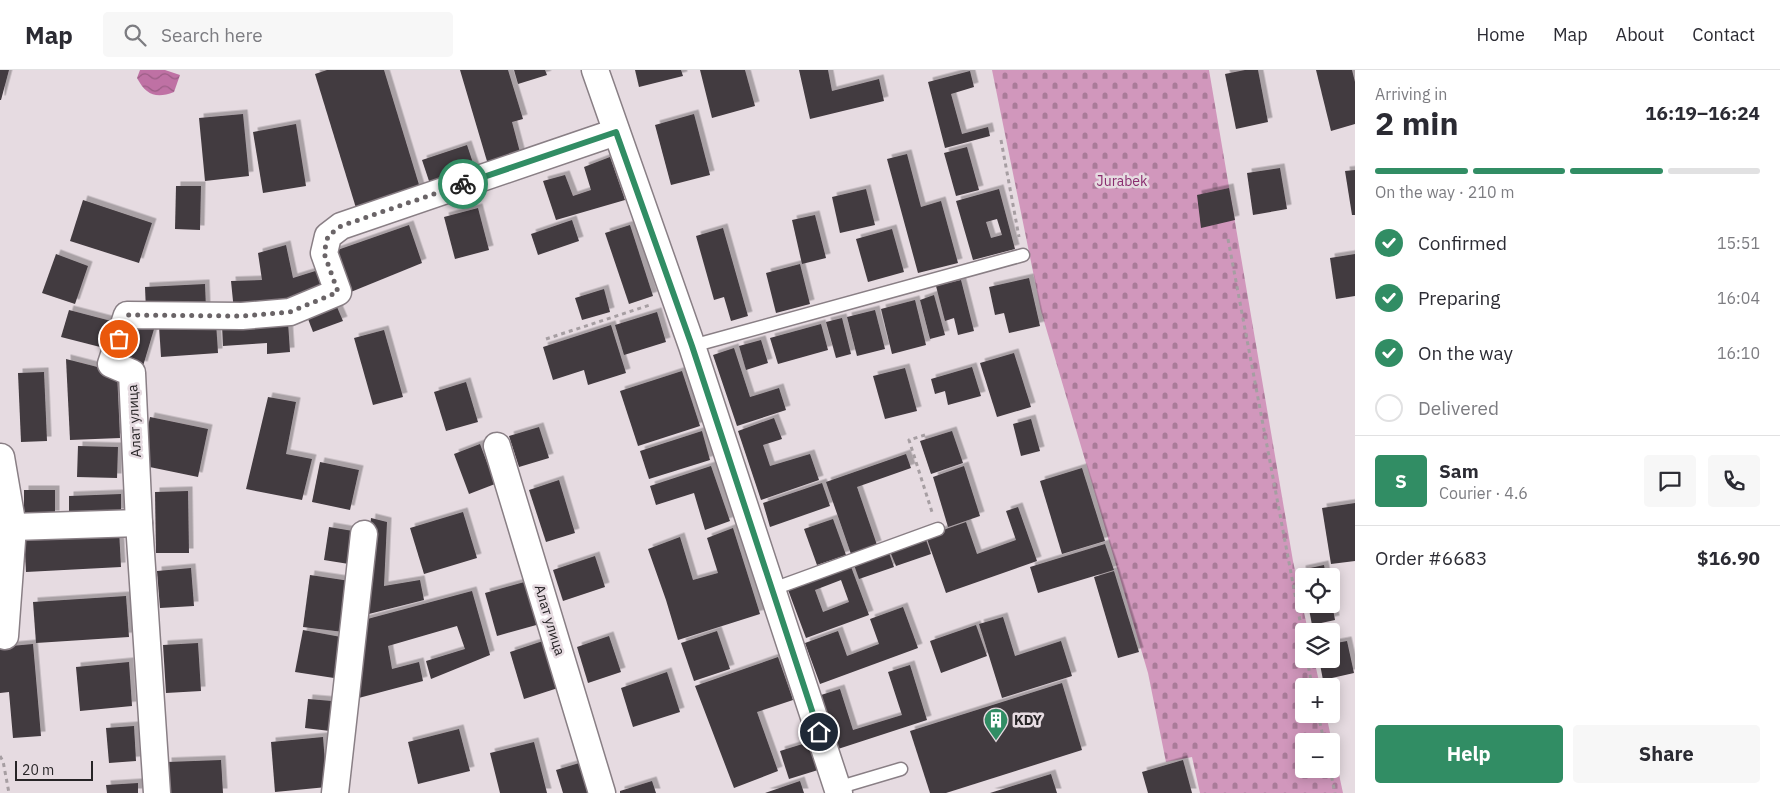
<!DOCTYPE html>
<html lang="en">
<head>
<meta charset="utf-8">
<style>
  :root { --surface:#fff; --page:#f7f7f7; --text:#2b2b33; --muted:#7c7c81; --line:#e1e1e2; --accent:#318d64 }
  body { margin:0; font-family:"IBM Plex Sans",sans-serif; background:var(--page); color:var(--text); height:100vh; display:flex; flex-direction:column; font-size:19px; white-space:nowrap }
  * { box-sizing:border-box; margin:0 }
  p { font-size:16px; color:var(--muted) }
  .icon { flex:none; width:28px; height:28px; fill:none; stroke:currentColor; stroke-width:2; stroke-linecap:round; stroke-linejoin:round }
  .map { position:relative; flex:1; overflow:hidden }
  .sheet { display:flex; flex-direction:column; background:var(--surface); width:425px }
  .sheet>* { flex:none }
  .buttons { position:absolute; left:1295px; top:498px; display:grid; gap:10px }
  .buttons a { display:grid; place-items:center; width:45px; height:45px; border-radius:5px; background:var(--surface); box-shadow:0 2px 12px #0003; font-size:25px }
  .scale { position:absolute; left:15px; bottom:12px; width:78px; box-sizing:border-box; padding-left:5px; border:2px solid #272426; border-top:0; font-size:14px; line-height:18px; white-space:nowrap; color:#272426; -webkit-text-stroke:4px #e6dbe1; paint-order:stroke }
  .pin { position:absolute; display:grid; place-items:center; width:42px; height:42px; color:#fff; margin:-21px; border:2px solid #fff; border-radius:50%; box-shadow:0 1px 5px #0007 }
  .courier { position:absolute; display:grid; place-items:center; width:50px; height:50px; margin:-25px; border:4px solid #318d64; border-radius:50%; background:#fff; color:#222; box-shadow:0 1px 6px #0007 }
  .head em { font-style:normal; font-weight:700 }
  .head div { display:flex; flex-direction:column-reverse }
  .head { display:flex; align-items:center; justify-content:space-between; height:85px; padding:0 20px }
  h1 { font-size:32px; font-weight:700; line-height:38px }
  .bar { display:grid; grid-template-columns:repeat(4,1fr); gap:8px 5px; align-content:center; height:60px; padding:0 20px }
  .bar i { height:6px; border-radius:4px; background:var(--line) }
  .bar .selected { background:var(--accent) }
  .bar p { grid-column:span 4 }
  .line { display:flex; align-items:center; gap:12px; padding:0 20px; border-top:1px solid var(--line) }
  .line div { flex:1 }
  .round { display:grid; place-items:center; flex:none; width:52px; height:52px; border-radius:5px; background:var(--page) }
  ol { padding:0 20px; list-style:none }
  li { display:flex; align-items:center; gap:15px; height:55px }
  li p { margin-inline-start:auto }
  li .icon { padding:5px; border-radius:50%; background:var(--accent); color:#fff; stroke-width:4 }
  li:last-child { color:var(--muted) }
  li i { width:28px; height:28px; border:2px solid var(--line); border-radius:50% }
  .cta { display:flex; gap:10px; margin-top:auto; padding:10px 20px }
  .cta a { flex:1; height:58px; border-radius:5px; background:var(--accent); color:#fff; font-size:20px; font-weight:700; line-height:58px; text-align:center }
  .cta a+a { background:var(--page); color:var(--text) }
  header { display:flex; align-items:center; gap:30px; box-sizing:border-box; height:70px; padding:0 25px; background:var(--surface); border-bottom:1px solid var(--line) }
  header strong { font-size:24px }
  nav { display:flex; gap:28px; margin-inline-start:auto; font-size:18px }
  .search { width:350px; height:45px; background:var(--page); display:flex; align-items:center; gap:12px; box-sizing:border-box; padding:0 18px; border-radius:5px; color:var(--muted); font-size:19px }
  main { display:flex; flex:1; min-height:0 }
  .map>svg:first-child { display:block }
</style>
</head>
<body>
<header>
<strong>Map</strong>
<div class="search"><svg class="icon" aria-label="search" viewBox="0 0 24 24"><circle cx="10" cy="10" r="6"/><path d="M15 15l6 6"/></svg>Search here</div>
<nav><a>Home</a><a>Map</a><a>About</a><a>Contact</a></nav>
</header>
<main>
<div class="map">
<svg width="1355" height="723" viewBox="0 0 1355 723">
  <defs>
    <pattern id="cemetery-stones" width="16" height="16" patternUnits="userSpaceOnUse" patternTransform="scale(1.25)"><rect width="16" height="16" fill="#d197bc"/><path d="M2 7V4a2 2 0 0 1 4 0v3zM10 15v-3a2 2 0 0 1 4 0v3z" fill="#aa7b99"/></pattern>
    <pattern id="water-waves" width="16" height="10" patternUnits="userSpaceOnUse" patternTransform="scale(1.25)"><rect width="16" height="10" fill="#bf71a4"/><path d="M0 5q4-4 8 0t8 0" fill="none" stroke="#9b5d85"/></pattern>
    <filter id="shadow"><feDropShadow dx="4.5" dy="-4.5" stdDeviation="0" flood-color="#0004"/></filter>
  </defs>
  <rect width="100%" height="100%" fill="#e6dbe1"/>
  <path fill="url(#cemetery-stones)" fill-rule="evenodd" d="M992 0H1209L1293 491 1308 561H1304V589H1314L1320 616H1304V644H1326L1343 723H1200L1192 687 1166 692 1148 603 1041 241ZM1304 671H1331V699H1304Z"/>
  <path fill="url(#water-waves)" d="M140 0H165L180 5 174 22C156 29 146 25 137 8Z"/>
  <g fill="#423a3f" fill-rule="evenodd" filter="url(#shadow)">
    <path d="M0 0H9L1 30H0Z"/>
    <path d="M327 0H384L420 118 356 138 315 4Z"/>
    <path d="M460 0H508L523 49 512 52 521 86 489 98Z"/>
    <path d="M514 0H545L547 5 518 14Z"/>
    <path d="M635 0H681L683 6 639 17Z"/>
    <path d="M700 0H745L755 36 712 48Z"/>
    <path d="M799 0H828L832 21 879 9 884 31 810 49Z"/>
    <path d="M1245 0H1258L1268 52 1236 59 1225 4Z"/>
    <path d="M1316 0H1352L1355 12V54L1331 61Z"/>
    <path d="M970 1 974 17 951 24 962 64 988 57 990 66 945 78 928 12Z"/>
    <path d="M243 44 249 106 205 111 199 48Z"/>
    <path d="M694 44 710 105 671 115 655 55Z"/>
    <path d="M296 54 306 116 263 123 253 62Z"/>
    <path d="M467 75 476 102 431 117 422 90Z"/>
    <path d="M967 77 979 120 956 126 944 83Z"/>
    <path d="M907 84 921 137 941 131 958 193 918 203 887 89Z"/>
    <path d="M610 87 625 130 556 150 543 111 565 105 573 126 591 120 584 97Z"/>
    <path d="M1280 98 1287 139 1253 145 1247 103Z"/>
    <path d="M1355 100V145H1352L1345 101Z"/>
    <path d="M176 116H201L200 160 175 159Z"/>
    <path d="M1229 118 1235 150 1201 158 1197 125Z"/>
    <path d="M866 119 875 155 840 163 832 127Z"/>
    <path d="M999 119 1015 179 973 190 956 131ZM997 149 1002 165 991 168 986 152Z"/>
    <path d="M83 130 152 153 139 193 70 171Z"/>
    <path d="M478 138 489 180 455 189 444 147Z"/>
    <path d="M815 145 826 188 802 194 792 150Z"/>
    <path d="M572 150 579 171 538 185 531 164Z"/>
    <path d="M409 155 422 193 341 226 326 184Z"/>
    <path d="M630 155 653 226 629 234 605 163Z"/>
    <path d="M723 158 748 246 731 251 724 227 714 230 696 166Z"/>
    <path d="M892 159 904 202 868 212 856 169Z"/>
    <path d="M286 175 293 208 325 198 331 220 234 241 231 211 262 210 258 183Z"/>
    <path d="M56 184 88 196 75 234 42 223Z"/>
    <path d="M1355 184V226L1336 229 1330 188Z"/>
    <path d="M800 194 810 234 776 243 766 203Z"/>
    <path d="M1029 208 1040 256 1009 263 1004 243 995 245 989 217Z"/>
    <path d="M961 210 974 261 958 265 954 248 945 251 936 216Z"/>
    <path d="M205 214 206 239 146 241 145 217Z"/>
    <path d="M604 219 610 242 582 250 575 228Z"/>
    <path d="M934 225 945 265 930 269 920 230Z"/>
    <path d="M334 230 343 251 313 262 305 241Z"/>
    <path d="M915 230 926 275 892 284 881 239Z"/>
    <path d="M69 240 115 252 108 279 61 267Z"/>
    <path d="M875 240 885 279 857 286 847 247Z"/>
    <path d="M657 242 666 272 624 285 615 255Z"/>
    <path d="M842 248 851 284 836 288 826 252Z"/>
    <path d="M131 249H157L143 296 119 289Z"/>
    <path d="M216 252 218 283 161 287 159 256Z"/>
    <path d="M288 252 290 282 267 284V273L223 276 222 256Z"/>
    <path d="M821 254 828 280 778 294 770 268Z"/>
    <path d="M611 255 626 303 588 315 584 300 553 310 543 277Z"/>
    <path d="M384 260 403 327 373 335 354 268Z"/>
    <path d="M761 270 768 293 746 300 739 276Z"/>
    <path d="M734 278 750 327 779 318 786 340 737 356 713 285Z"/>
    <path d="M1014 283 1031 337 997 347 980 293Z"/>
    <path d="M66 289 117 302 120 368 70 370Z"/>
    <path d="M972 297 981 326 948 335 945 321 935 324 931 309Z"/>
    <path d="M905 298 917 341 885 349 873 306Z"/>
    <path d="M682 301 700 356 638 376 620 321Z"/>
    <path d="M44 302 47 371 21 372 18 303Z"/>
    <path d="M466 312 478 352 446 361 434 322Z"/>
    <path d="M268 327 296 332 286 384 312 389 302 430 246 419Z"/>
    <path d="M150 347 208 359 198 407 140 395Z"/>
    <path d="M774 348 782 369 763 375 770 396 810 384 819 410 761 430 738 361Z"/>
    <path d="M1031 349 1040 381 1021 386 1013 354Z"/>
    <path d="M539 357 549 388 519 397 509 366Z"/>
    <path d="M702 361 710 390 649 409 640 381Z"/>
    <path d="M952 361 963 393 931 404 920 371Z"/>
    <path d="M480 374 495 414 469 424 454 384Z"/>
    <path d="M78 376 118 377 117 408 77 407Z"/>
    <path d="M906 384 911 398 857 417 877 475 851 484 826 412Z"/>
    <path d="M320 392 359 400 350 440 312 432Z"/>
    <path d="M711 396 730 451 705 460 694 423 656 435 650 416Z"/>
    <path d="M964 396 980 446 948 457 933 407Z"/>
    <path d="M1082 398 1105 471 1062 484 1040 411Z"/>
    <path d="M559 410 575 463 546 472 529 420Z"/>
    <path d="M822 413 830 436 770 457 763 433Z"/>
    <rect x="24" y="420" width="31" height="25"/>
    <path d="M188 421 189 483H156L155 422Z"/>
    <path d="M121 424V443L69 444V426Z"/>
    <path d="M1355 433V491L1331 494 1322 438Z"/>
    <path d="M1018 437 1037 491 946 523 926 466 966 452 977 484 1016 470 1006 441Z"/>
    <path d="M463 442 477 488 424 504 410 458Z"/>
    <path d="M371 448 387 452 384 516 420 510 424 530 361 546Z"/>
    <path d="M833 449 846 485 817 495 804 459Z"/>
    <path d="M329 457 359 462 355 495 324 490Z"/>
    <path d="M733 458 760 544 678 570 666 530 648 479 680 467 693 510 718 503 707 468Z"/>
    <path d="M119 460 121 497 26 502 24 465Z"/>
    <path d="M925 467 931 484 896 496 889 479Z"/>
    <path d="M1105 474 1114 500 1038 523 1030 497Z"/>
    <path d="M888 480 894 497 859 509 853 492Z"/>
    <path d="M595 486 605 517 563 531 553 500Z"/>
    <path d="M850 494 869 545 806 568 787 517ZM841 510 849 532 823 542 815 520Z"/>
    <path d="M1324 495 1326 506H1302L1301 500Z"/>
    <path d="M191 498 194 536 160 538 157 501Z"/>
    <path d="M1114 501 1139 582 1118 588 1094 507Z"/>
    <path d="M310 505 350 511 343 562 303 557Z"/>
    <path d="M528 511 540 554 497 566 485 523Z"/>
    <path d="M472 521 490 585 431 609 426 591 465 579 457 556 388 576 392 599 419 592 423 611 351 630 360 551Z"/>
    <path d="M126 526 129 567 36 573 33 532Z"/>
    <path d="M1308 534H1332L1335 550 1312 555Z"/>
    <path d="M903 537 918 578 820 614 805 573 838 561 847 586 879 574 870 549Z"/>
    <path d="M1003 547 1015 586 1061 571 1072 606 1002 628 979 554Z"/>
    <path d="M976 555 987 586 941 603 930 571Z"/>
    <path d="M303 560 341 567 334 608 295 602Z"/>
    <path d="M717 561 730 599 694 611 681 573Z"/>
    <path d="M609 566 621 602 588 613 577 577Z"/>
    <path d="M546 570 561 617 524 629 510 582Z"/>
    <path d="M1347 571 1354 603 1323 610 1319 589H1331V574Z"/>
    <path d="M198 573 201 621 166 623 163 575Z"/>
    <path d="M33 574 41 666 13 668 9 622 0 623V577Z"/>
    <path d="M778 587 793 630 757 642 778 701 734 718 695 616Z"/>
    <path d="M129 592 132 636 80 641 76 597Z"/>
    <path d="M910 595 927 650 838 679 821 625 840 619 853 660 902 645 888 602Z"/>
    <path d="M667 602 680 642 633 657 621 618Z"/>
    <path d="M1062 613 1082 680 946 723H930L910 661Z"/>
    <path d="M308 629 332 631 330 661 305 658Z"/>
    <path d="M134 656 136 691 109 693 106 658Z"/>
    <path d="M459 659 470 701 418 714 408 672Z"/>
    <path d="M323 667 327 717 275 722 271 672Z"/>
    <path d="M534 672 547 723H500L490 683Z"/>
    <path d="M809 672 818 700 789 709 780 681Z"/>
    <path d="M221 690 223 723H169L167 692Z"/>
    <path d="M1183 690 1192 723H1148L1142 702Z"/>
    <path d="M586 691 596 723H563L556 700Z"/>
    <path d="M1051 704 1057 723H990Z"/>
    <path d="M652 711 656 723H620V721Z"/>
    <path d="M800 711 804 723H765Z"/>
    <path d="M138 713V723H107L106 715Z"/>
  </g>
  <g fill="none" stroke-linecap="round" stroke-linejoin="round">
    <defs>
      <g id="service">
        <path d="M692 276 1023 185"/>
        <path d="M773 519 938 459"/>
        <path d="M837 718 901 699"/>
      </g>
      <g id="minor">
        <path d="M595 0 692 276 839 723"/>
        <path d="M497 376 602 723"/>
        <path d="M1 387 13 457 5 566"/>
        <path d="M13 457 139 453"/>
        <path d="M157 723 139 453 132 303 111 294 127 245 242 246 290 242 338 222 324 183 328 166 341 156 616 62"/>
        <path d="M335 723 364 464"/>
      </g>
    </defs>
    <use href="#service" stroke="#897f85" stroke-width="15"/>
    <use href="#minor" stroke="#897f85" stroke-width="29"/>
    <g stroke="#a69ea2" stroke-width="3" stroke-dasharray="4 4" stroke-linecap="butt">
      <path d="M1001 70 1019 167"/>
      <path d="M1228 169 1304 572"/>
      <path d="M546 269 650 235"/>
      <path d="M925 365 909 370 932 442"/>
      <path d="M1307 589 1312 616"/>
      <path d="M1318 644 1324 671"/>
      <path d="M0 686 3 691 9 723"/>
      <path d="M1330 699 1335 723"/>
    </g>
    <use href="#service" stroke="#fff" stroke-width="12"/>
    <use href="#minor" stroke="#fff" stroke-width="26"/>
  </g>
  <g fill="none" stroke-linecap="round" stroke-linejoin="round">
    <path stroke="#6a6467" stroke-width="5" stroke-dasharray="0 9" d="M119 269 127 245 242 246 290 242 338 222 324 183 328 166 341 156 463 114"/>
    <path stroke="#318d64" stroke-width="6" d="M463 114 616 62 692 276 819 662"/>
  </g>
  <defs>
    <symbol id="building-pin" viewBox="-11 -11 22 30"><path d="M0 17L-7.5 6A9.5 9.5 0 1 1 7.5 6Z" fill="#318d64" stroke="#e6dbe1"/><path d="M-4-6H4V6H1V3H-1V6H-4ZM-2.5-4.3h1.7v1.8h-1.7ZM.8-4.3h1.7v1.8H.8ZM-2.5-1h1.7V.8h-1.7ZM.8-1h1.7V.8H.8Z" fill="#fff"/></symbol>
  </defs>
  <g fill-rule="evenodd">
    <use href="#building-pin" x="982" y="636" width="28" height="38"/>
  </g>
  <g text-anchor="middle" stroke-width="5" stroke-linejoin="round" paint-order="stroke">
    <g font-size="14" fill="#8a2d6f" stroke="#e6dbe1">
      <text x="1122" y="116">Jurabek</text>
    </g>
    <g font-size="14" fill="#272426" stroke="#e6dbe1">
      <text transform="translate(134 351) rotate(-93)" y="5">Алат улица</text>
      <text transform="translate(550 550) rotate(73)" y="5">Алат улица</text>
    </g>
    <g font-size="14" font-weight="bold" fill="#272426" stroke="#e6dbe1" text-anchor="start">
      <text x="1014" y="655">KDY</text>
    </g>
  </g>
</svg>
<div class="buttons">
<a><svg class="icon" aria-label="locate" viewBox="0 0 24 24"><circle cx="12" cy="12" r="6"/><path d="M12 2v4M12 18v4M2 12h4M18 12h4"/></svg></a>
<a><svg class="icon" aria-label="layers" viewBox="0 0 24 24"><path d="M12 4l9 5-9 5-9-5zM3 14l9 5 9-5"/></svg></a>
<a>+</a>
<a>−</a>
</div>
<div class="scale">20 m</div>
<div class="pin" style="left:119px;top:269px;background:#ea580c"><svg class="icon" aria-label="bag" viewBox="0 0 24 24"><path d="M5 8h14l-1 12H6zM9 8a3 3 0 0 1 6 0"/></svg></div>
<div class="pin" style="left:819px;top:662px;background:#1f2937"><svg class="icon" aria-label="home" viewBox="0 0 24 24"><path d="M3 11l9-7 9 7M6 9v11h12V9"/></svg></div>
<div class="courier" style="left:463px;top:114px"><svg class="icon" aria-label="bike" viewBox="0 0 24 24"><circle cx="6" cy="16" r="4"/><circle cx="18" cy="16" r="4"/><path d="M6 16l4-8h5l3 8M10 8l3 8H6M13 5h3"/></svg></div>
</div>
<section class="sheet">
<div class="head"><div><h1>2 min</h1><p>Arriving in</p></div><em>16:19–16:24</em></div>
<div class="bar"><i class="selected"></i><i class="selected"></i><i class="selected"></i><i></i><p>On the way · 210 m</p></div>
<ol>
<li><svg class="icon" aria-label="check" viewBox="0 0 24 24"><path d="M5 12l5 5 9-10"/></svg>Confirmed<p>15:51</p></li>
<li><svg class="icon" aria-label="check" viewBox="0 0 24 24"><path d="M5 12l5 5 9-10"/></svg>Preparing<p>16:04</p></li>
<li><svg class="icon" aria-label="check" viewBox="0 0 24 24"><path d="M5 12l5 5 9-10"/></svg>On the way<p>16:10</p></li>
<li><i></i>Delivered</li>
</ol>
<div class="line" style="height:90px"><b class="round" style="background:var(--accent);color:#fff">S</b><div><b>Sam</b><p>Courier · 4.6</p></div><a class="round"><svg class="icon" aria-label="chat" viewBox="0 0 24 24"><path d="M4 5h16v11H9l-5 4z"/></svg></a><a class="round"><svg class="icon" aria-label="phone" viewBox="0 0 24 24"><path d="M5 4h4l2 5-3 2q2 4 5 5l2-3 5 2v4C11 20 4 13 5 4z"/></svg></a></div>
<div class="line" style="height:65px"><div>Order #6683</div><b>$16.90</b></div>
<div class="cta"><a>Help</a><a>Share</a></div>
</section>
</main>
</body>
</html>
